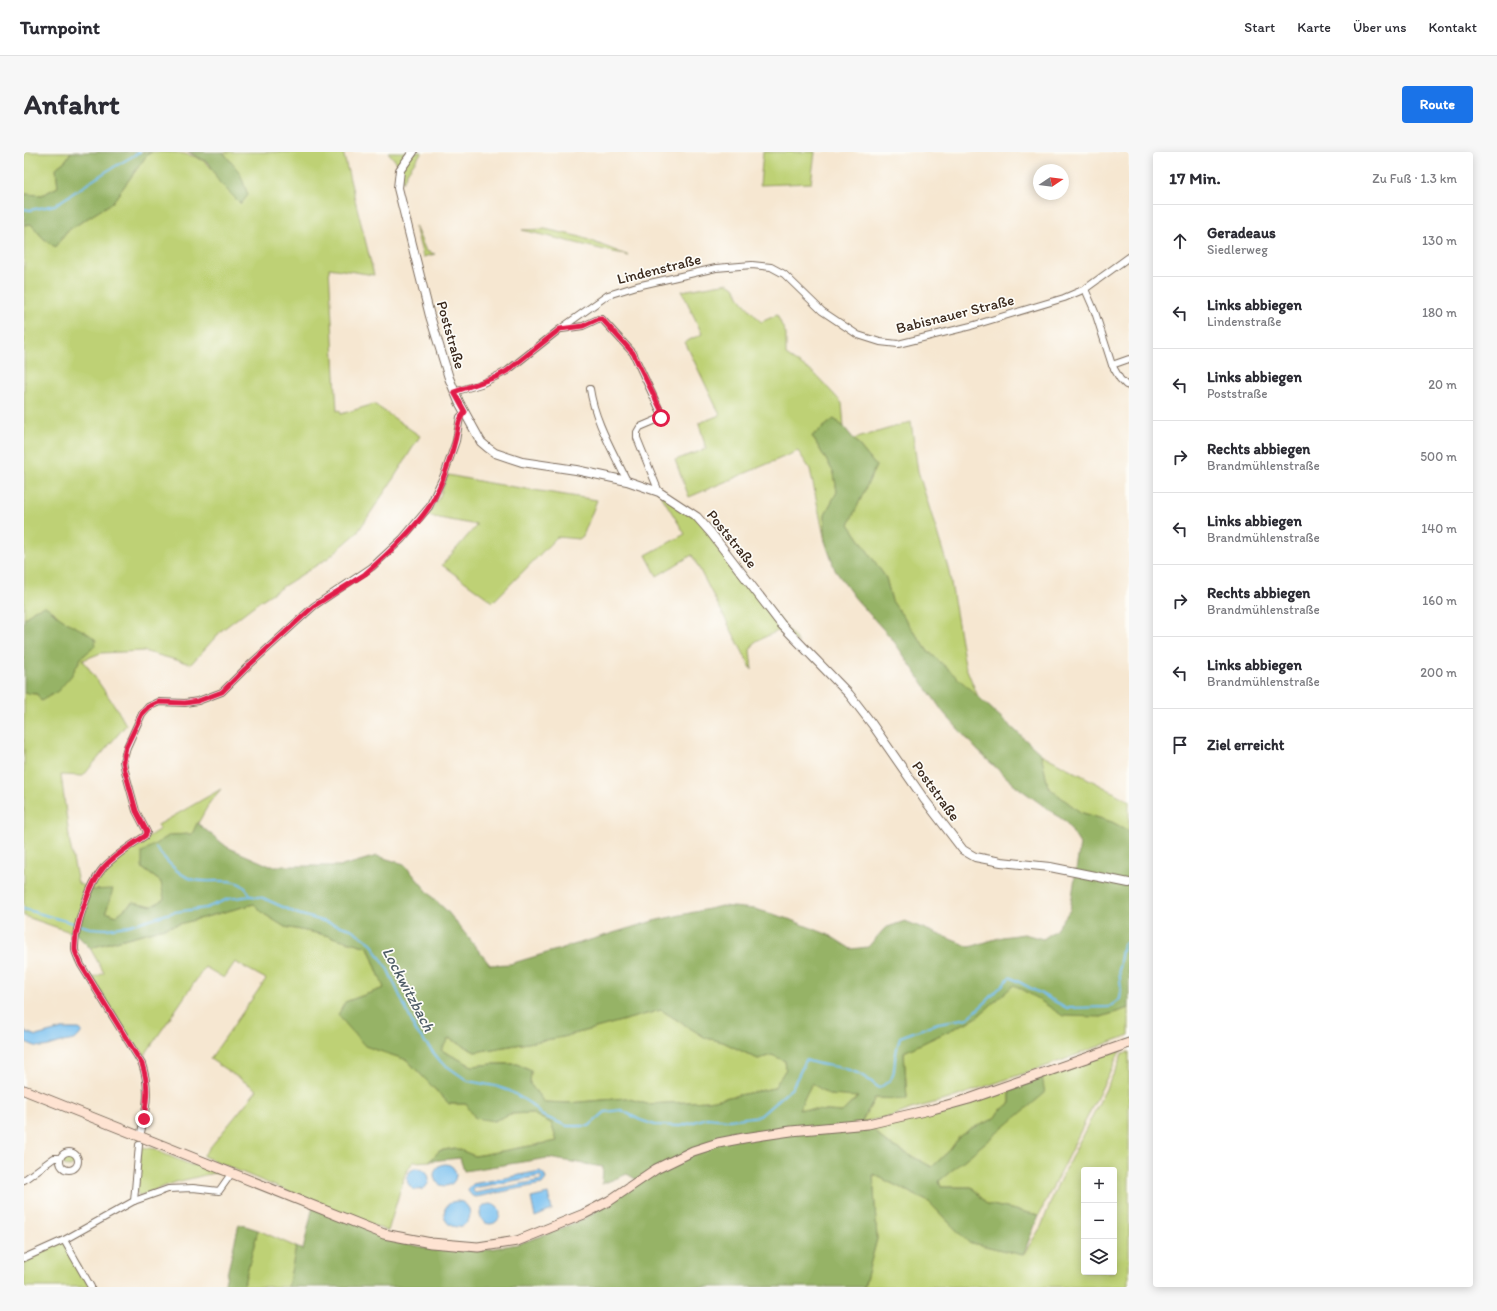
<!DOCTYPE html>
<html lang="de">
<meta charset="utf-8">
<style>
:root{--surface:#fff;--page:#f7f7f7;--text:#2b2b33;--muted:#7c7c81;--line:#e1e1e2;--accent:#1a73e8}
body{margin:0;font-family:Itim,sans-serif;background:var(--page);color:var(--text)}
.controls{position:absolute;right:12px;bottom:12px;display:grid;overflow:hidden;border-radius:4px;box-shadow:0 2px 10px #0003}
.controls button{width:36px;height:36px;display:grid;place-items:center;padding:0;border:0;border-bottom:1px solid var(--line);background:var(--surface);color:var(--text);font:20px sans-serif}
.compass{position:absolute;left:1009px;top:12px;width:36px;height:36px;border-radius:50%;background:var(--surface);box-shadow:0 2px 10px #0003;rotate:77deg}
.stop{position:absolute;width:12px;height:12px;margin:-9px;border:3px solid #e11d48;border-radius:50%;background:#fff}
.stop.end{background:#e11d48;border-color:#fff;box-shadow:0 1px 4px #0008}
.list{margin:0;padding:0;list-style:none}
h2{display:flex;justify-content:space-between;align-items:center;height:52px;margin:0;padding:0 16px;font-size:17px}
h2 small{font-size:13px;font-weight:400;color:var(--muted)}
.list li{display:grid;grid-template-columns:26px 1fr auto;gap:12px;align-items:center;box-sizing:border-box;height:72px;padding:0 16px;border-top:1px solid var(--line)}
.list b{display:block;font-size:15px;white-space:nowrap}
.list p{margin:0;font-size:13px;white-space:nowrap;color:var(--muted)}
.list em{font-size:13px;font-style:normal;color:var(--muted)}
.icon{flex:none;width:22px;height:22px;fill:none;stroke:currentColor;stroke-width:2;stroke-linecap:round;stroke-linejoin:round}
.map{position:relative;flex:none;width:1105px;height:1135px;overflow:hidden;border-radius:4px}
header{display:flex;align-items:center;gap:24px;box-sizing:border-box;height:56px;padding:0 20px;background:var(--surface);border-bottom:1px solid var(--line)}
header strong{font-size:19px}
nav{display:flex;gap:22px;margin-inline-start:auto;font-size:14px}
.intro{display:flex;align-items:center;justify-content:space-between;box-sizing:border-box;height:96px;padding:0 24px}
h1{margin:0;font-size:28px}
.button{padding:10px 18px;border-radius:4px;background:var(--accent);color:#fff;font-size:14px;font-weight:700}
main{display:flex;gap:24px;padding:0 24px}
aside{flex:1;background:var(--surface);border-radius:4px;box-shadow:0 2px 10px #0003}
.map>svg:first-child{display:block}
</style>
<header>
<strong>Turnpoint</strong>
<nav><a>Start</a><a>Karte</a><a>Über uns</a><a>Kontakt</a></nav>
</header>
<div class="intro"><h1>Anfahrt</h1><a class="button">Route</a></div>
<main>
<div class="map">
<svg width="1105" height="1135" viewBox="0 0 1105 1135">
<rect width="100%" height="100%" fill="#fdfcf7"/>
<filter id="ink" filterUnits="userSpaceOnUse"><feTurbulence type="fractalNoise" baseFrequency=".025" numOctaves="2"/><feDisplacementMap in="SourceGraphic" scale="8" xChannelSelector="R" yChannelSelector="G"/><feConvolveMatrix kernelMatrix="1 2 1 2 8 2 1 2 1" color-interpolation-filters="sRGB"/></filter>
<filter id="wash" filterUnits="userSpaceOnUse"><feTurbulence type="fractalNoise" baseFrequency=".012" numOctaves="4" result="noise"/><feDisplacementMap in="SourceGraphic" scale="16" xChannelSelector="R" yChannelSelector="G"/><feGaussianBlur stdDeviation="0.9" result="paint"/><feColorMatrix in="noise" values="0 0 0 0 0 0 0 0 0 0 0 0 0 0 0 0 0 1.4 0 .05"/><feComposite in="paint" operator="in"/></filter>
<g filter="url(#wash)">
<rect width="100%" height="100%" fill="#f6e7d1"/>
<!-- green -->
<g fill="#bed174" stroke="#7c7e49" fill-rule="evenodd">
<polygon points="0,0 47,0 42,8 32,16 34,35 18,43 0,42"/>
<path d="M128,0C150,0 176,0 189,18L206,9L199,0H319L350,123L305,116L313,259L316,258L317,262L350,252L396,284L366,332L333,381L304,406L236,449L198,478L167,512L119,499L77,501L59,508L93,557L102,573L59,624L37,623L46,692L54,731L66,738L77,720L97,703L136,677L134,673L197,637L186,650L168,682L145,683L118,716L137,730L141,747L128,754L109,750L92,764L82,760L52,782L0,764V541L13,542L47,524L57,506L71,494L35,466L29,459L10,458L0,467V73L7,72L19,86L31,94L43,79L88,51L123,3Z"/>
<polygon points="364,0 398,0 384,19 379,30 374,12"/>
<polygon points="739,0 791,0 787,31 736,33"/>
<polygon points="391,74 402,99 411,102 399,105"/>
<polygon points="521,77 557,85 605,104 498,78"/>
<polygon points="704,131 710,135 718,149 737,170 753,163 762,182 762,203 791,222 818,251 820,275 810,267 788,284 810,321 813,340 801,362 801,389 786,317 774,299 665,345 651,308 682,297 675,271 696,263 661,190 678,182 658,139"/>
<polygon points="887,270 894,319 925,419 941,513 955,547 903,498 868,449 862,426 825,372 852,314 830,287"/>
<polygon points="424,323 465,331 573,348 559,384 555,387 533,385 469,450 418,413 453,373 404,364 416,344"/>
<polygon points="635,340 673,365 775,491 754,479 732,489 726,498 728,518 668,403 633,424 622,403 661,382"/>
<path d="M1017,602C1046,618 1076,632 1105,649V679L1088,670L1056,660L1024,635Z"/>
<polygon points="230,752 240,762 261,775 297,782 344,795 360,836 321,850 341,894 383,908 425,952 442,952 470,969 486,962 507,961 527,971 533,989 451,1004 430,996 415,999 406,1009 389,1010 381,1022 364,1079 320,1063 179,1004 233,938 186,907 242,827 211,810 200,826 181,815 118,907 69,826 80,821 66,796"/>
<polygon points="990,832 1003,840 1077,865 1105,856 1105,883 1039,908 925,947 887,957 869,964 838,970 851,946 883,947 880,900 952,866"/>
<polygon points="637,858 682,886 699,890 734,907 748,903 761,909 762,917 750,936 685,949 623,952 602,946 544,951 520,950 506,932 507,919 493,912 468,912 448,914 417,898 424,886 451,900 539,885"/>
<polygon points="1097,897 1015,1063 963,1052 948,1035 917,1035 915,1029 1020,941 1018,925"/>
<path d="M1105,900V1135H840L853,1087L849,1022L905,1050L944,1090L999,1103L1017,1075L1033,1034L1094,913L1098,901ZM1060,1018H1090V1120H1060Z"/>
<polygon points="788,931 805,943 834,944 818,960 774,957"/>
<polygon points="986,937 986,952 975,959 970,967 946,977 936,984 926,998 908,1015 861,990 847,975 915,960 947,951"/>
<polygon points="117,995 132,997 138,1001 167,1013 176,1013 194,1020 152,1030 115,1044 113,1040"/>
<circle cx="45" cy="1009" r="6"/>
<polygon points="234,1078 272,1095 264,1135 219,1135"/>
<polygon points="40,1088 67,1135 0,1135 0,1106"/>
</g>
<!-- forest -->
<g fill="#96b366" stroke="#686e42" fill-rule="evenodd">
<polygon points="47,0 128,0 123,3 88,51 43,79 31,95 19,86 7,72 0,73 0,42 18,43 34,35 32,16 42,8"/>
<polygon points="164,0 199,0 216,21 224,43 217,52 195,30 185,11"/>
<path d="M810,267L820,275L852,314L825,372L862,426L868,449L903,498L1017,602L1024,635L1056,660L1088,670L1105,679V856L1077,865L1039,864L1003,840L990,833L952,866L880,900L883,947L851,946L838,969L847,975L861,990L908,1015L926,998L936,984L946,977L970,967L975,959L986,952V937L1018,925L1021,941L915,1029L917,1035H948L963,1052L1015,1063L999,1103L944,1090L905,1050L849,1022L853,1087L840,1135H264L272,1095L279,1098L289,1054L360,1082L374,1090L403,1096L454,1099L494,1092L532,1079L563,1065L615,1029L603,1022L578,1032L579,1015L524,1006L440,1019L436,1006L406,1009L415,999L431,996L451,1004L533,989L527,971L507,961L486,962L470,969L451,966L442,952H425L383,908L341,894L314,863L321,850L360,836L344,795L297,782L261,775L240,762L230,752L66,796L52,782L66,738L89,737L82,760L92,764L109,750L128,754L140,747L137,730L118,716V700L146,683L168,682L173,671L203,695L246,714H318L353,704L380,712L409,746L424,760L466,813L486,812L629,769L698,754L731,757L762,766L805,783L827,797L844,795L861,776L881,769L946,795L978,785L1000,782L1019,787L1031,779L1046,758L1056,692L1042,670L992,634L954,599L919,560L869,488L831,446L811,418L801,389V362L813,340L810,321L788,284ZM637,858L682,886L699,890L734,907L748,903L761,909L762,917L750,936L685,949L623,952L602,946L544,951L520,950L506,932L507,919L493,912H468L448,914L417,898L425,886L451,900L539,885ZM788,931L805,943L834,945L818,960L775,957Z"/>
<path d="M21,454C27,457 31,463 36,466C49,475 60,477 72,488L71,494L57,506L47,524L34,539L17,549L13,542L0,541V467L10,458Z"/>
<polygon points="215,1072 234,1078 219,1135 200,1135"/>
</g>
<!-- water -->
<g fill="#78c0f0" stroke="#5a7587" fill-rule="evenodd">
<path d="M38,877H55L58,879C52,891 45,888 34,891C29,892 23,895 18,895C12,895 6,892 0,889V879L12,884Z"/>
<circle cx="421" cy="1023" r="11"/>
<circle cx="394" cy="1027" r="11"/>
<path d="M516,1019L521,1023L522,1027L518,1032L452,1045L448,1044L444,1039L445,1036L449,1032ZM516,1024L518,1026L517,1028L451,1041L449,1039L450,1036Z"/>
<polygon points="524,1042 528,1058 511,1065 507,1046"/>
<circle cx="433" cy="1062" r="13"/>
<circle cx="466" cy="1062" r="10"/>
</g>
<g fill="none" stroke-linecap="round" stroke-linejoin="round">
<!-- stream -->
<g stroke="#78c0f0" stroke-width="2">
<polyline points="0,57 6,58 31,53 83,19 116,0"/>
<path d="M132,696C142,708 152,721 167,727C183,733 205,724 219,734C222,736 225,741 227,744"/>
<path d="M0,757L66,776L83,777L103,774L150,760L182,756L204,747L227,744L239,746L274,762L327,777L347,791L364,818L392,879L417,910L444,929L471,934L486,939L507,952L517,963L543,974H565L581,960L597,958L616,968L631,973L657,974L683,966L705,968L736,964L768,936L782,908C796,914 811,913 825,918C836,921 846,928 855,936C870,927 870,924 871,907C872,900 874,892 876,885L914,871L944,866L963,849L986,825L1043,856L1085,855L1096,847L1097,838L1095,816L1099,792L1105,790"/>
</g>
</g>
</g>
<g filter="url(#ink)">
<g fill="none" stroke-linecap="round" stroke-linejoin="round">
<defs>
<g id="minor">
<polyline points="1061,137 1071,160 1088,213 1096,227 1102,233 1105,234"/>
<polyline points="538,177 559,174 574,167 578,167 609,201 638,263 637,266 616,275 613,280 613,286 635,340"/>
<polyline points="1088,213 1105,207"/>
<path d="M566,237C571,270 589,299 603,329"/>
<polyline points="430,240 457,232 483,219 536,177 584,143 613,134 692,116 728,113 747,115 760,122 798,159 834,183 856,190 874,192 947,174 1040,146 1061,137 1105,105"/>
<path d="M116,985C122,959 127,938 118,912L57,813C55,808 52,803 51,798C50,777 65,732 80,715C92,703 107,693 121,684L123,680L112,659L101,619L99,609L103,595L118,562L124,555L135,550L161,551L174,549L198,540L221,517L290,454L348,415L378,387L405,355L420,323L432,289L436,265L441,260"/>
<circle cx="45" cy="1009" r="9"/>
<polyline points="0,1028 30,1006 36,1006"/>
<polyline points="110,1049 115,993"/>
<polyline points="40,1088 67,1135"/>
<polyline points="0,1106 40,1088 110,1049 144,1037 169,1036 195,1039 207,1022"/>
</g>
<polyline id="tertiary" points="389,0 376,18 374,36 406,164 425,226 435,250 457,290 464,296 471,301 498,310 552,318 603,329 635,340 673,365 687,381 757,472 825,542 848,572 900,647 939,698 951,705 977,710 1026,715 1105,731"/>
<polyline id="secondary" points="0,938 360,1082 407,1091 454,1095 493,1089 560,1062 585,1049 632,1017 669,999 694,991 720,986 767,979 844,972 909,957 945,947 1105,891"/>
</defs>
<!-- minor casing -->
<use href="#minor" stroke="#7c6c5d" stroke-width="8"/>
<!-- tertiary casing -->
<use href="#tertiary" stroke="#7c6c5d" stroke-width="10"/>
<!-- secondary casing -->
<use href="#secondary" stroke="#7c6c5d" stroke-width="11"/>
<!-- minor -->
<use href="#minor" stroke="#fff" stroke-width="6"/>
<!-- tertiary -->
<use href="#tertiary" stroke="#fff" stroke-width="8"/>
<!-- secondary -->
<use href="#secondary" stroke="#fee3d2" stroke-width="9"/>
</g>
</g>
<g fill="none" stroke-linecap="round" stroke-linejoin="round" filter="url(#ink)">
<!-- route -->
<path stroke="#e11d48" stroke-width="5" d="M120,967C123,945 125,933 118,912L57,813C55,808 52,803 51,798C50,777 65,732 80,715C92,702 107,693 121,684L123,680L112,659L101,619L99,609L102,595L118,562L124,555L135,550L161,551L174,549L198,540L221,517L290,454L341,422C364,402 388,380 405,355C411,346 416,334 420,324C424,313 428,301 431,289C434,279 433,268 441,260L430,240L472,225L483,219L536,177L559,174L574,167H578L609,201L637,258L638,263L637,266"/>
</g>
<g text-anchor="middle" stroke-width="3.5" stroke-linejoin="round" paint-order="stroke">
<!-- street labels -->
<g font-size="15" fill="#3b2a1e" stroke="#fdfcf7">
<text transform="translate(635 117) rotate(-14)" y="5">Lindenstraße</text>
<text transform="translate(931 162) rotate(-14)" y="5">Babisnauer Straße</text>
<text transform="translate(427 183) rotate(74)" y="5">Poststraße</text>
<text transform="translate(708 387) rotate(51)" y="5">Poststraße</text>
<text transform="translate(912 639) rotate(54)" y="5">Poststraße</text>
</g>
<!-- water labels -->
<g font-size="16" font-style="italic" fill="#505e68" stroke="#fdfcf7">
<text transform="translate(385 837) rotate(62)" y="6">Lockwitzbach</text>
</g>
</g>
</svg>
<div class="controls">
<button>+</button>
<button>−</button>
<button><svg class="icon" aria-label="layers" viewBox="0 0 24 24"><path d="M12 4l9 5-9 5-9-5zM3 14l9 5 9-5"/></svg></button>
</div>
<svg class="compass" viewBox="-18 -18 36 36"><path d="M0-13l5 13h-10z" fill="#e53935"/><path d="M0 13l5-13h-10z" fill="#7c7c81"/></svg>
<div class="stop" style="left:637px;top:266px"></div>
<div class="stop end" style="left:120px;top:967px"></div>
</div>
<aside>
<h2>17 Min.<small>Zu Fuß · 1.3 km</small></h2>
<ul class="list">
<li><svg class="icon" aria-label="ahead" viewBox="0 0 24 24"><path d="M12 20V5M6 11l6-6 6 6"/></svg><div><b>Geradeaus</b><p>Siedlerweg</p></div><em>130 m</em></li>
<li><svg class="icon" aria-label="left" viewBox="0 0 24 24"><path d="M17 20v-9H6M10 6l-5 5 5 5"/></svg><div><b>Links abbiegen</b><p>Lindenstraße</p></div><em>180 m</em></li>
<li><svg class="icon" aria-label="left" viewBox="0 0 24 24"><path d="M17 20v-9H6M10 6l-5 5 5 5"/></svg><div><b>Links abbiegen</b><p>Poststraße</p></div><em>20 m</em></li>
<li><svg class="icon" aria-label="right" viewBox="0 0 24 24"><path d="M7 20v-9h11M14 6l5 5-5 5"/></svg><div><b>Rechts abbiegen</b><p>Brandmühlenstraße</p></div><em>500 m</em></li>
<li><svg class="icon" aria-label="left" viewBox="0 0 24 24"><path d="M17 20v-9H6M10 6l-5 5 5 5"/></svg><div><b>Links abbiegen</b><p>Brandmühlenstraße</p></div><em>140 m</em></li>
<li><svg class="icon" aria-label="right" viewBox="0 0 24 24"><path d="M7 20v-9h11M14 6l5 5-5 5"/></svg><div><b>Rechts abbiegen</b><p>Brandmühlenstraße</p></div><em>160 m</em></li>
<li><svg class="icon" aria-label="left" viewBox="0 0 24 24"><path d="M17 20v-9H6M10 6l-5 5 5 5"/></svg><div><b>Links abbiegen</b><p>Brandmühlenstraße</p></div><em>200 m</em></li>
<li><svg class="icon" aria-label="arrive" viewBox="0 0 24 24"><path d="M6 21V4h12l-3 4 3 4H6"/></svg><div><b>Ziel erreicht</b></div></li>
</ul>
</aside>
</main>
